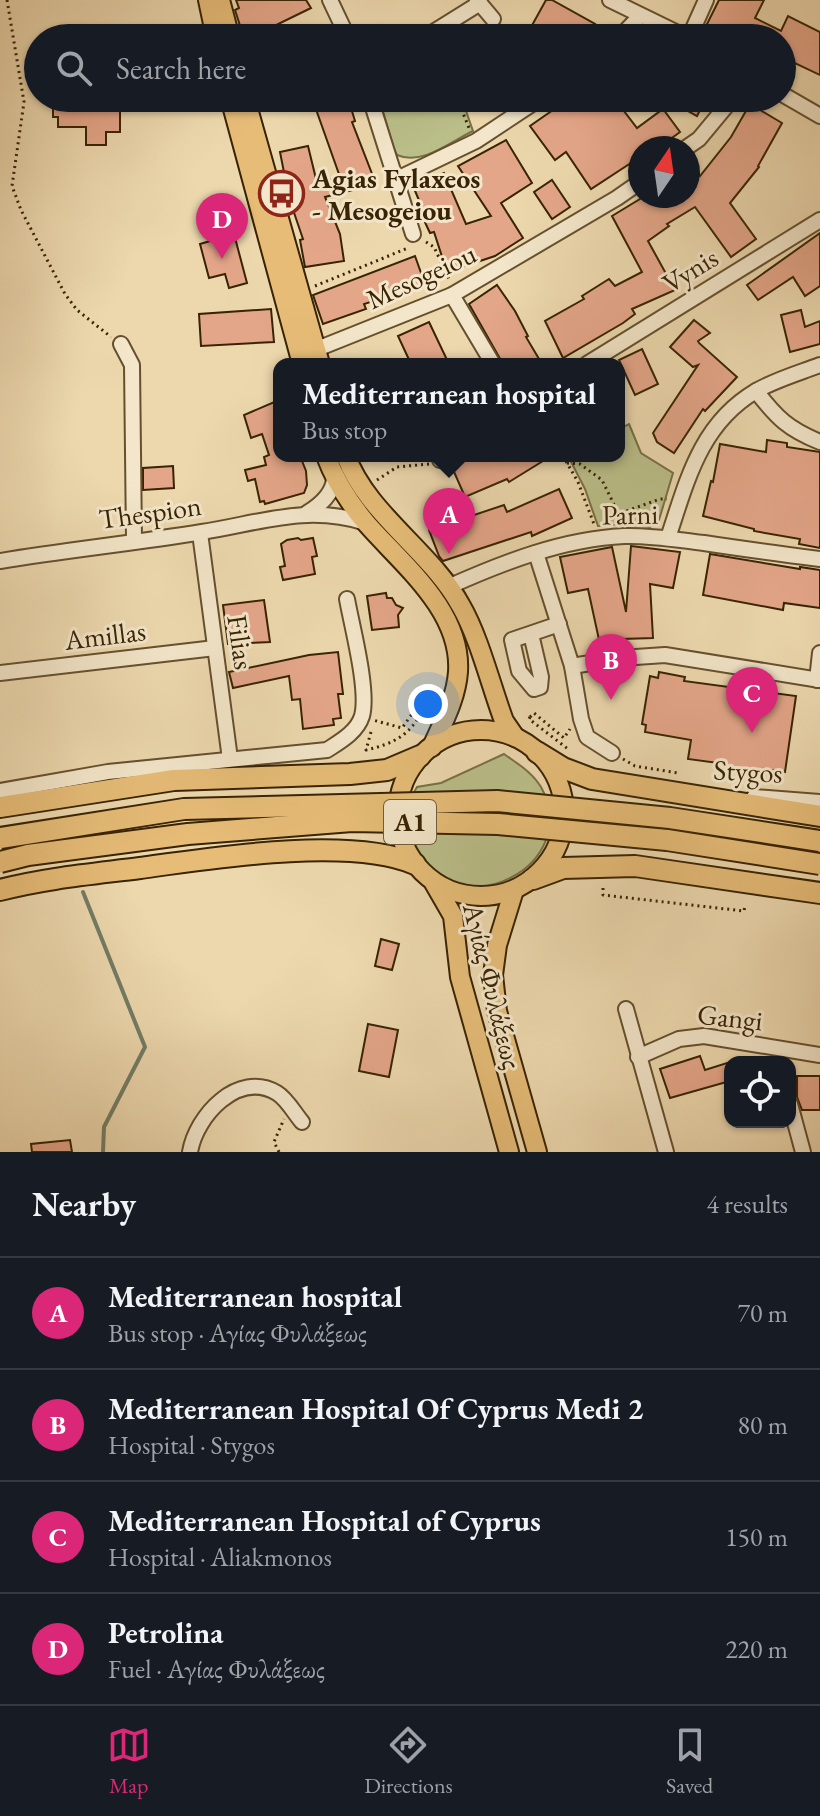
<!DOCTYPE html>
<meta charset="utf-8">
<style>
:root{--surface:#171b24;--page:#20242c;--text:#f1f3f6;--muted:#9ea1a6;--line:#363941;--accent:#db2777}
body{margin:0;font-family:"EB Garamond",serif;background:var(--page);color:var(--text)}
.controls{position:absolute;right:24px;bottom:24px;display:grid;overflow:hidden;border-radius:16px;box-shadow:0 2px 6px #0004}
.controls button{width:72px;height:72px;display:grid;place-items:center;padding:0;border:0;border-bottom:2px solid var(--line);background:var(--surface);color:var(--text);font:40px sans-serif}
.compass{position:absolute;left:628px;top:136px;width:72px;height:72px;border-radius:50%;background:var(--surface);box-shadow:0 2px 6px #0004;rotate:13deg}
.you{position:absolute;left:428px;top:704px;width:28px;height:28px;margin:-20px;border:6px solid #fff;border-radius:50%;background:#1a73e8;box-shadow:0 0 0 12px #1a73e833}
.badge{display:grid;place-items:center;width:52px;height:52px;border-radius:50%;background:var(--accent);color:#fff;font-size:26px;font-weight:700}
.pin{position:absolute;translate:-50% -66px;filter:drop-shadow(0 2px 4px #0008)}
.pin::after{content:'';position:absolute;top:42px;width:28px;height:24px;background:inherit;clip-path:polygon(0 0,100% 0,50% 100%)}
.popup{position:absolute;left:273px;top:358px;width:352px;height:104px;box-sizing:border-box;display:grid;place-content:center;border-radius:16px;background:var(--surface);filter:drop-shadow(0 2px 6px #0005);font-size:26px;white-space:nowrap;color:var(--muted)}
.popup b{font-size:30px;color:var(--text)}
.popup::after{content:'';position:absolute;left:50%;top:100%;margin-left:-16px;border:16px solid transparent;border-top-color:var(--surface)}
.list{margin:0;padding:0;list-style:none}
h2{display:flex;justify-content:space-between;align-items:center;height:104px;margin:0;padding:0 32px;font-size:34px}
h2 small{font-size:26px;font-weight:400;color:var(--muted)}
.list li{display:grid;grid-template-columns:52px 1fr auto;gap:24px;align-items:center;box-sizing:border-box;height:112px;padding:0 32px;border-top:2px solid var(--line)}
.list b{display:block;font-size:30px;white-space:nowrap}
.list p{margin:0;font-size:26px;white-space:nowrap;color:var(--muted)}
.list em{font-size:26px;font-style:normal;color:var(--muted)}
.icon{flex:none;width:44px;height:44px;fill:none;stroke:currentColor;stroke-width:2;stroke-linecap:round;stroke-linejoin:round}
.map{position:relative;flex:none;width:820px;height:1152px;overflow:hidden}
.search{position:absolute;background:var(--surface);box-shadow:0 2px 6px #0004;left:24px;right:24px;top:24px;height:88px;display:flex;align-items:center;gap:20px;box-sizing:border-box;padding:0 28px;border-radius:44px;color:var(--muted);font-size:30px}
.sheet{height:552px;background:var(--surface)}
nav{display:flex;justify-content:space-around;align-items:center;box-sizing:border-box;height:112px;border-top:2px solid var(--line);background:var(--surface);font-size:22px;color:var(--muted)}
nav a{display:grid;justify-items:center;gap:4px}
nav .on{color:var(--accent)}
.map>svg:first-child{display:block}
</style>
<div class="map">
<svg width="820" height="1152" viewBox="0 0 820 1152">
<rect width="100%" height="100%" fill="#edd8ae"/>
<filter id="stains"><feTurbulence type="fractalNoise" baseFrequency=".0025" numOctaves="4"/><feColorMatrix values="0 0 0 0 .2 0 0 0 0 .09 0 0 0 0 .02 0 0 0 .5 -.17"/></filter>
<radialGradient id="worn" r=".72"><stop offset=".6" stop-color="#630" stop-opacity="0"/><stop offset="1" stop-color="#630" stop-opacity=".3"/></radialGradient>
<!-- green -->
<g fill="#babe89" stroke="#797046" stroke-width="2">
<path d="M379,98H473L464,105L473,131C450,142 422,166 397,155L394,149Z"/>
<polygon points="629,424 641,453 673,473 659,520 650,527 621,524 598,526 585,489 568,456 619,456 619,429"/>
<path d="M504,754C518,764 532,772 541,787C584,863 460,933 413,846C404,828 406,804 417,787L441,783Z"/>
</g>
<g fill="none" stroke-linecap="round" stroke-linejoin="round">
<!-- stream -->
<polyline stroke="#737e66" stroke-width="4" points="83,892 145,1047 104,1127 103,1152"/>
</g>
<!-- building -->
<g fill="#e4a689" stroke="#382304" stroke-width="2">
<polygon points="236,0 306,0 311,8 270,28 275,38 244,38 235,10 239,8"/>
<polygon points="546,0 552,0 595,24 587,38 525,38"/>
<polygon points="719,0 764,0 755,18 781,31 788,16 820,32 820,75 782,57 782,38 718,38 704,30"/>
<polygon points="53,98 120,98 120,132 106,132 106,145 86,145 86,127 58,127 58,117 53,117"/>
<polygon points="312,98 348,98 355,121 352,122 376,184 325,197 340,234 344,261 305,267 300,240 303,239 289,198 280,152 308,146 317,183 340,177"/>
<polygon points="580,98 614,98 637,128 663,109 680,132 658,148 640,148 640,157 591,189 566,152 555,160 530,126 563,103 567,108"/>
<polygon points="665,98 706,98 697,116"/>
<polygon points="750,104 782,123 758,166 759,167 730,203 756,239 731,257 695,207 667,224 669,226 648,241 675,290 632,309 635,314 623,323 563,358 545,321 584,299 582,296 609,279 615,286 642,272 612,216 645,196 688,196 688,158 700,176 731,137"/>
<polygon points="506,140 532,183 501,203 523,238 495,256 447,272 434,232 430,233 423,218 426,217 413,186 444,173 466,224 491,216 458,166"/>
<polygon points="552,180 570,207 552,219 534,192"/>
<polygon points="820,233 820,286 805,296 793,277 758,300 747,285"/>
<polygon points="234,234 247,283 229,288 225,274 209,278 200,244"/>
<polygon points="415,256 425,284 364,304 366,309 323,324 313,295"/>
<polygon points="497,285 515,311 528,336 526,337 542,364 503,364 469,304"/>
<polygon points="271,309 274,342 201,346 199,314"/>
<polygon points="801,310 805,327 820,321 820,344 790,352 781,315"/>
<polygon points="694,320 710,333 698,341 699,343 737,377 705,411 703,409 674,453 657,442 653,433 698,365 693,367 670,347"/>
<polygon points="429,322 449,364 411,364 398,336"/>
<polygon points="642,349 658,384 635,395 619,360"/>
<polygon points="279,400 279,456 300,456 306,471 307,485 304,493 265,504 264,501 260,502 255,479 248,481 245,470 266,465 264,457 269,455 262,434 251,438 244,415"/>
<polygon points="767,440 787,443 787,447 820,452 820,548 799,544 800,539 754,531 754,529 703,516 711,481 713,482 720,444 766,452"/>
<polygon points="469,456 551,456 509,482 507,479 465,497 451,465"/>
<polygon points="173,466 174,488 143,490 143,468"/>
<polygon points="559,489 572,518 532,536 531,532 443,561 439,556 429,530 504,505 507,512"/>
<polygon points="298,538 301,540 313,538 317,556 312,557 315,574 283,580 280,567 285,566 281,544 287,540"/>
<polygon points="631,546 680,552 673,588 650,584 653,638 622,639 623,645 601,649 588,589 568,593 560,557 612,547 626,612"/>
<polygon points="710,554 800,569 800,567 820,570 820,608 784,603 783,610 703,595"/>
<polygon points="386,593 387,598 392,598 396,605 403,608 398,615 399,627 372,630 367,596"/>
<polygon points="264,600 270,642 228,644 223,605"/>
<polygon points="338,652 343,694 338,694 341,718 333,719 334,725 303,729 300,699 292,700 289,676 233,688 229,672 309,655"/>
<polygon points="659,672 685,677 684,681 796,696 785,772 764,769 763,776 725,770 726,764 688,759 691,740 645,732 646,725 642,724 650,676 658,678"/>
<polygon points="381,939 399,944 392,970 375,966"/>
<polygon points="368,1024 398,1030 389,1077 359,1071"/>
<polygon points="700,1056 705,1070 730,1062 730,1081 670,1098 660,1069"/>
<polygon points="797,1076 820,1076 820,1110 802,1110 797,1097"/>
<polygon points="70,1140 72,1152 32,1152 31,1144"/>
</g>
<g fill="none" stroke-linecap="round" stroke-linejoin="round">
<defs>
<g id="minor">
<polyline points="330,0 348,38"/>
<polyline points="477,0 493,19"/>
<polyline points="610,0 688,38"/>
<polyline points="424,38 480,3"/>
<polyline points="619,38 640,16"/>
<polyline points="689,38 706,0"/>
<polyline points="782,94 820,116"/>
<polyline points="370,98 413,234"/>
<polyline points="686,148 699,139 733,98"/>
<polyline points="397,179 476,141 541,98"/>
<polyline points="452,295 493,364"/>
<polyline points="121,344 132,365 134,540"/>
<polyline points="307,353 452,295 617,198 640,182"/>
<polyline points="587,364 820,220"/>
<path d="M756,391C777,418 788,429 820,442"/>
<polyline points="440,460 446,456"/>
<path d="M307,513C320,505 334,494 334,477"/>
<polyline points="200,533 230,759"/>
<path d="M668,538C687,481 700,424 756,391C775,380 799,373 820,365"/>
<polyline points="536,553 572,666 581,719 587,737 612,753"/>
<path d="M0,561C67,550 135,543 202,532C260,523 307,504 366,523"/>
<path d="M448,587C504,562 563,539 624,536C651,535 678,540 704,543C743,549 781,554 820,559"/>
<polyline points="531,634 541,677 540,687 534,689 519,671 512,640 559,624"/>
<polyline points="572,666 621,658 665,655 820,680"/>
<polyline points="0,673 215,648"/>
<polyline points="817,680 820,653"/>
<path d="M0,791L108,772L327,750C341,741 357,732 362,716C369,690 352,627 347,599"/>
<polyline points="754,797 820,802"/>
<polyline points="626,1009 666,1152"/>
<polyline points="638,1057 679,1039 704,1036 820,1055"/>
<polyline points="790,1104 803,1152"/>
<path d="M190,1152C196,1116 238,1070 277,1093C287,1099 295,1114 302,1122"/>
</g>
<g id="major">
<polyline points="208,0 216,38"/>
<polyline points="220,0 230,38"/>
<polyline points="230,98 302,364"/>
<polyline points="245,98 320,364"/>
<path d="M326,456C335,480 350,504 367,524C403,565 462,611 458,672C456,699 443,722 432,747"/>
<path d="M346,456C367,514 432,552 461,606C479,637 491,686 504,721L515,737"/>
<circle cx="481" cy="813" r="83"/>
<polyline points="434,883 453,916 460,977 509,1152"/>
<polyline points="514,890 497,945 493,975 497,1011 537,1152"/>
</g>
<g id="highway">
<polyline points="537,752 563,768 592,779 820,816"/>
<polyline points="0,807 174,780 350,774 387,770 420,756"/>
<polyline points="533,879 563,868 635,866 820,893"/>
<path d="M0,890C46,878 93,874 140,868C212,858 350,836 415,864"/>
</g>
</defs>
<!-- minor casing -->
<use href="#minor" stroke="#65502e" stroke-width="18"/>
<!-- major casing -->
<use href="#major" stroke="#382304" stroke-width="22"/>
<!-- highway casing -->
<use href="#highway" stroke="#382304" stroke-width="24"/>
<!-- path -->
<g stroke="#382304" stroke-width="3" stroke-dasharray="2 4" stroke-linecap="butt">
<polyline points="7,0 24,102 12,186 21,210 65,294 77,310 111,337"/>
<polyline points="457,98 469,128"/>
<polyline points="426,242 434,247 449,279"/>
<polyline points="315,286 408,248"/>
<polyline points="563,456 578,482 594,524"/>
<polyline points="567,463 580,464 602,480 623,523"/>
<polyline points="377,480 397,467 429,464"/>
<polyline points="621,513 660,499 667,499"/>
<polyline points="530,717 529,719 568,749"/>
<polyline points="530,717 534,713 564,738 570,729"/>
<path d="M371,732L366,750C393,744 411,735 423,709L417,707L402,728L373,720"/>
<polyline points="623,759 635,766 678,773 678,775"/>
<polyline points="603,888 603,895 744,911 745,905"/>
<polyline points="279,1152 274,1142 284,1119"/>
</g>
<!-- minor -->
<use href="#minor" stroke="#f3e6ca" stroke-width="14"/>
<!-- major -->
<use href="#major" stroke="#e6bc77" stroke-width="18"/>
<!-- highway -->
<use href="#highway" stroke="#e6bc77" stroke-width="20"/>
<defs>
<g id="highway-bridge">
<polyline points="0,838 184,809 497,801 670,818 820,841"/>
<polyline points="0,862 28,855 188,834 352,821 498,824 667,840 820,864"/>
</g>
</defs>
<!-- highway-bridge casing -->
<use href="#highway-bridge" stroke="#382304" stroke-width="24" stroke-linecap="butt"/>
<!-- highway-bridge -->
<use href="#highway-bridge" stroke="#e6bc77" stroke-width="20"/>
</g>
<!-- icons -->
<defs>
<symbol id="bus-ring" viewBox="-11 -11 22 22"><circle r="9.5" fill="#f3e6ca" stroke="#8f2418" stroke-width="1.5"/><path d="M-5-6H5V4H4V6H2V4H-2V6H-4V4H-5ZM-3.5-4V0h7V-4ZM-3.5 1.2v1.5H-2V1.2ZM2 1.2v1.5H3.5V1.2Z" fill="#8f2418"/></symbol>
</defs>
<g fill-rule="evenodd">
<use href="#bus-ring" x="256" y="168" width="51" height="51"/>
</g>
<g text-anchor="middle" stroke-width="6" stroke-linejoin="round" paint-order="stroke">
<!-- shield labels -->
<rect fill="#f3e6ca" stroke="#705e3f" stroke-width="2" x="384" y="800" width="52" height="44" rx="6"/>
<g font-size="26" font-weight="bold" fill="#382304">
<text x="410" y="831">A1</text>
</g>
<!-- poi labels -->
<g font-size="28" font-weight="bold" fill="#382304" stroke="#f3e6ca" text-anchor="start">
<text x="312" y="188">Agias Fylaxeos<tspan x="312" dy="32">- Mesogeiou</tspan></text>
</g>
<!-- street labels -->
<g font-size="28" fill="#382304" stroke="#f3e6ca">
<text transform="translate(690 270) rotate(-32)" y="10">Vynis</text>
<text transform="translate(421 276) rotate(-25)" y="10">Mesogeiou</text>
<text transform="translate(150 512) rotate(-8)" y="10">Thespion</text>
<text transform="translate(630 514) rotate(-1)" y="10">Parni</text>
<text transform="translate(105 635) rotate(-7)" y="10">Amillas</text>
<text transform="translate(241 642) rotate(82)" y="10">Filias</text>
<text transform="translate(748 771) rotate(3)" y="10">Stygos</text>
<text transform="translate(493 986) rotate(76)" y="10">Αγίας Φυλάξεως</text>
<text transform="translate(730 1017) rotate(6)" y="10">Gangi</text>
</g>
</g>
<rect width="100%" height="100%" filter="url(#stains)"/>
<rect width="100%" height="100%" fill="url(#worn)"/>
</svg>
<div class="controls">
<button><svg class="icon" aria-label="locate" viewBox="0 0 24 24"><circle cx="12" cy="12" r="6"/><path d="M12 2v4M12 18v4M2 12h4M18 12h4"/></svg></button>
</div>
<svg class="compass" viewBox="-18 -18 36 36"><path d="M0-13l5 13h-10z" fill="#e53935"/><path d="M0 13l5-13h-10z" fill="#9ea1a6"/></svg>
<div class="you"></div>
<div class="pin badge" style="left:449px;top:554px">A</div>
<div class="popup"><b>Mediterranean hospital</b>Bus stop</div>
<div class="pin badge" style="left:611px;top:700px">B</div>
<div class="pin badge" style="left:752px;top:733px">C</div>
<div class="pin badge" style="left:222px;top:259px">D</div>
<div class="search"><svg class="icon" aria-label="search" viewBox="0 0 24 24"><circle cx="10" cy="10" r="6"/><path d="M15 15l6 6"/></svg>Search here</div>
</div>
<section class="sheet">
<h2>Nearby<small>4 results</small></h2>
<ul class="list">
<li><span class="badge">A</span><div><b>Mediterranean hospital</b><p>Bus stop · Αγίας Φυλάξεως</p></div><em>70 m</em></li>
<li><span class="badge">B</span><div><b>Mediterranean Hospital Of Cyprus Medi 2</b><p>Hospital · Stygos</p></div><em>80 m</em></li>
<li><span class="badge">C</span><div><b>Mediterranean Hospital of Cyprus</b><p>Hospital · Aliakmonos</p></div><em>150 m</em></li>
<li><span class="badge">D</span><div><b>Petrolina</b><p>Fuel · Αγίας Φυλάξεως</p></div><em>220 m</em></li>
</ul>
</section>
<nav>
<a class="on"><svg class="icon" aria-label="map" viewBox="0 0 24 24"><path d="M3 6l6-2 6 2 6-2v14l-6 2-6-2-6 2zM9 4v14M15 6v14"/></svg>Map</a>
<a><svg class="icon" aria-label="directions" viewBox="0 0 24 24"><path d="M12 3l9 9-9 9-9-9zM9 14v-3h6M13 9l2 2-2 2"/></svg>Directions</a>
<a><svg class="icon" aria-label="saved" viewBox="0 0 24 24"><path d="M7 4h10v16l-5-4-5 4z"/></svg>Saved</a>
</nav>
